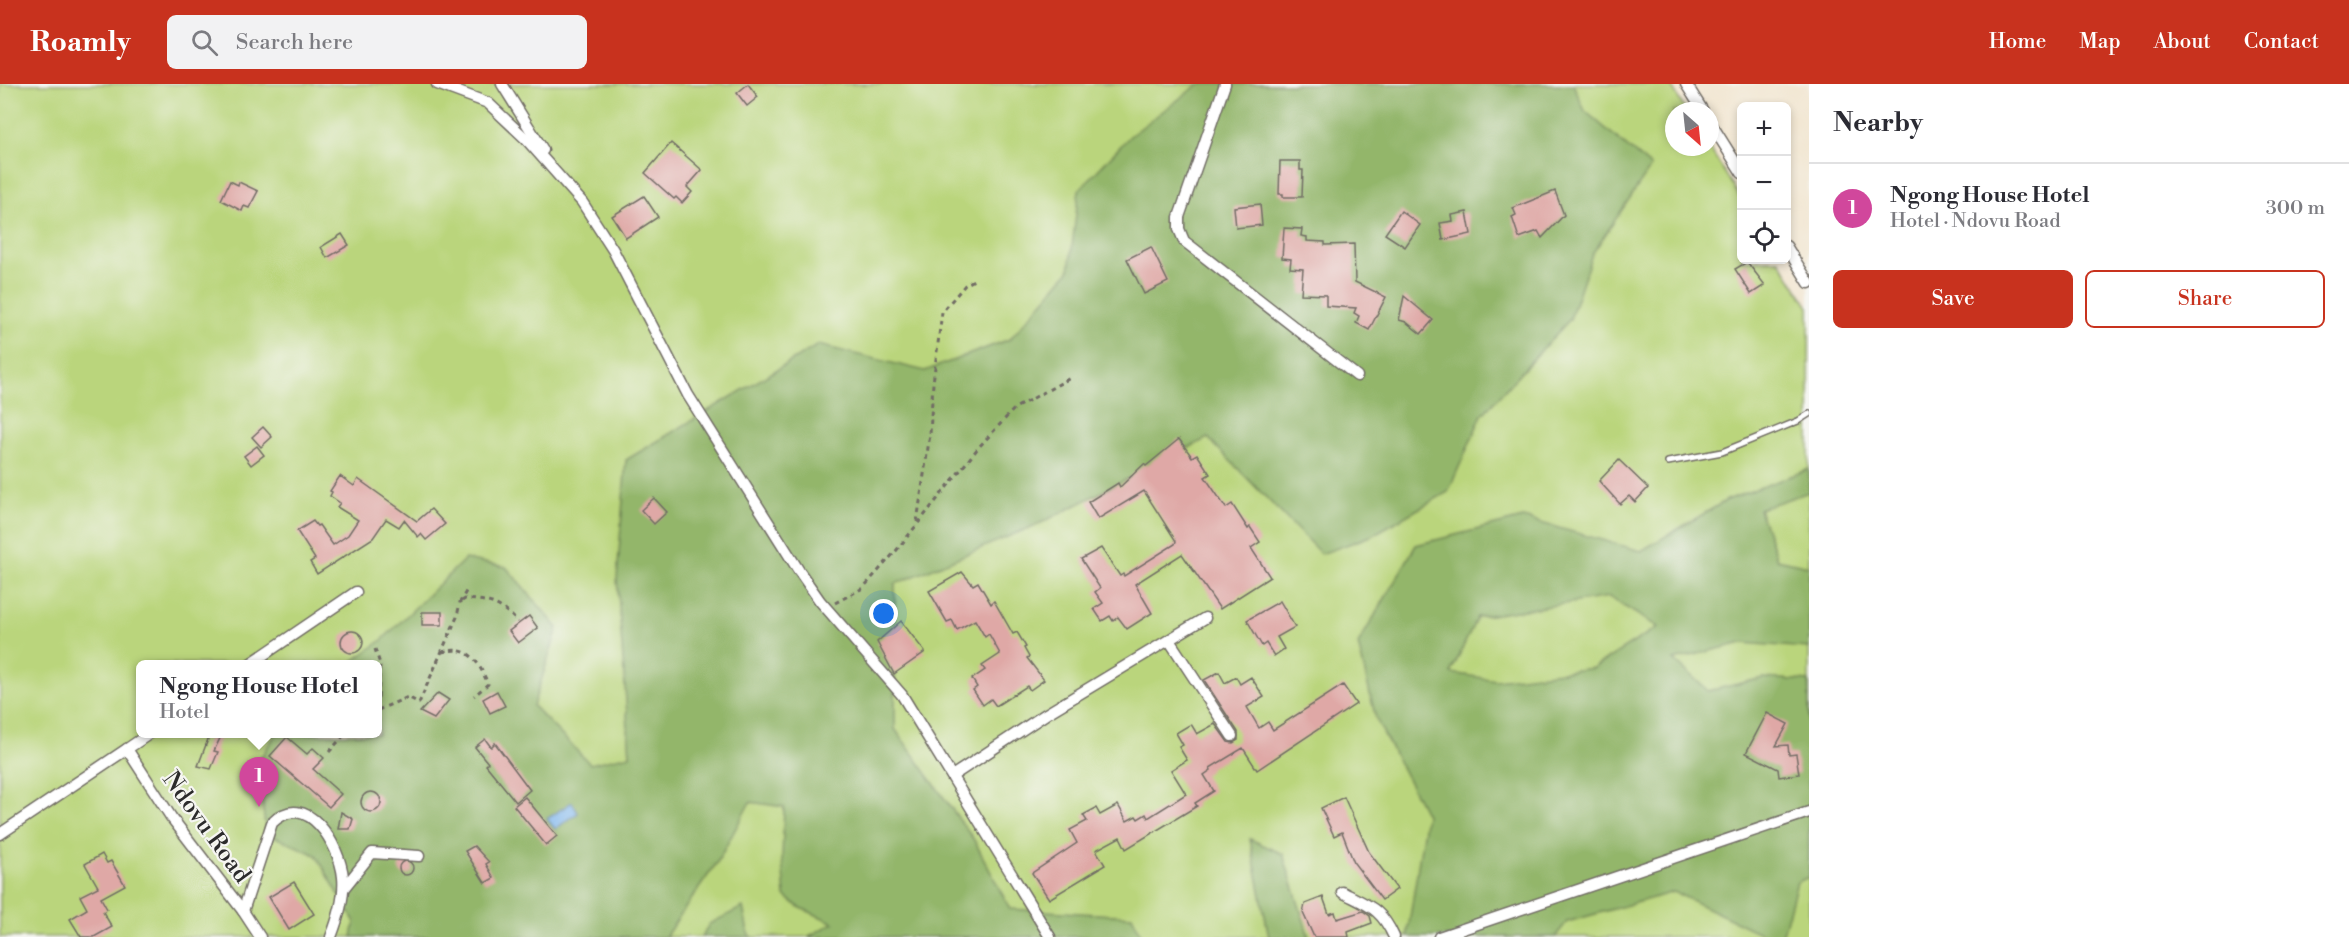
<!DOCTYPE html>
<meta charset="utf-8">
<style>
:root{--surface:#fff;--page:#f2f2f3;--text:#2b2b33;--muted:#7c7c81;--line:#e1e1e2;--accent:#c8321e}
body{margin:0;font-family:"Libre Bodoni",serif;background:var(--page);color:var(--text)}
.controls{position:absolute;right:18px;top:18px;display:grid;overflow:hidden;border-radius:9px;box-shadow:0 3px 9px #0003}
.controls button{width:54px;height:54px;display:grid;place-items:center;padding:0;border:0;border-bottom:2px solid var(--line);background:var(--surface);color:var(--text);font:30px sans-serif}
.compass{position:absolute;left:1665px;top:18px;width:54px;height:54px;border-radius:50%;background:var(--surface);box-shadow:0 3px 9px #0003;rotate:153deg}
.you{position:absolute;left:884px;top:530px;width:21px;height:21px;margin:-15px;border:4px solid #fff;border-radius:50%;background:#1a73e8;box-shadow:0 0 0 9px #1a73e833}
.badge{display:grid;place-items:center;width:39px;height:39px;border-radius:50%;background:var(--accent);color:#fff;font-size:20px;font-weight:700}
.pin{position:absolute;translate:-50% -50px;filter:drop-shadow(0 2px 3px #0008)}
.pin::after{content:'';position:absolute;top:32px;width:21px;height:18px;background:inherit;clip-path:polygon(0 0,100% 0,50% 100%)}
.popup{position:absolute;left:136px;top:576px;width:246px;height:78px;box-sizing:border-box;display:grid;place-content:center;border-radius:9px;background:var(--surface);filter:drop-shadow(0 2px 4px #0005);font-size:20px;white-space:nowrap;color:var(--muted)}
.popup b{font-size:22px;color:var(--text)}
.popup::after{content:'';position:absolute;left:50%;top:100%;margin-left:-12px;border:12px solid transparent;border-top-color:var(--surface)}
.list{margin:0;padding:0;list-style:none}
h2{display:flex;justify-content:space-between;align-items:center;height:78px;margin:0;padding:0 24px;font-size:26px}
h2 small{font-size:20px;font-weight:400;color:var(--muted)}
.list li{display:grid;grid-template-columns:39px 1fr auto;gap:18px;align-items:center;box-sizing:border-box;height:90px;padding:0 24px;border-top:2px solid var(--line)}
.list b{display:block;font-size:22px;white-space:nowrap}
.list p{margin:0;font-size:20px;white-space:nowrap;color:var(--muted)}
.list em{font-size:20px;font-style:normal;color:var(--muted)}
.actions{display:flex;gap:12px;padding:18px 24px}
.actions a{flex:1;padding:14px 0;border:2px solid var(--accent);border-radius:9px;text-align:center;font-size:21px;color:var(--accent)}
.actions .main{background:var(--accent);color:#fff}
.icon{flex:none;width:33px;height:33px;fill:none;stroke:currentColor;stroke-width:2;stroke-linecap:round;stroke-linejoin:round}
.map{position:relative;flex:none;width:1809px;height:853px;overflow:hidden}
header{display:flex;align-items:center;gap:36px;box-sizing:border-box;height:84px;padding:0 30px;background:var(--accent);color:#fff}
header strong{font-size:28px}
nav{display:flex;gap:33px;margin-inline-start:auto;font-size:21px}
.search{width:420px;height:54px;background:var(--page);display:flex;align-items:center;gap:15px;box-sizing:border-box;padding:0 21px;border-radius:9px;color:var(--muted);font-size:22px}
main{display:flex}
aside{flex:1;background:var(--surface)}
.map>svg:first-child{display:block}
</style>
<header>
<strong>Roamly</strong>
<div class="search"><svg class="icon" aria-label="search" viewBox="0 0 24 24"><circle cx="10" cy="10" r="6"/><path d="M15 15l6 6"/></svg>Search here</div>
<nav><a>Home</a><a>Map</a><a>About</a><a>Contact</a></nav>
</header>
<main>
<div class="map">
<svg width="1809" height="853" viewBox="0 0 1809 853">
<rect width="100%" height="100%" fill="#f6f6f2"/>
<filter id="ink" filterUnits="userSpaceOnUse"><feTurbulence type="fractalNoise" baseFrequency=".0167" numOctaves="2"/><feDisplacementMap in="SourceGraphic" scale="12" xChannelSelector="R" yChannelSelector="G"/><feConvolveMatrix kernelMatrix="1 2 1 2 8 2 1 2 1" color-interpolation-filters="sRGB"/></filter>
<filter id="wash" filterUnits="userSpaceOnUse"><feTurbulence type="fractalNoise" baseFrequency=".008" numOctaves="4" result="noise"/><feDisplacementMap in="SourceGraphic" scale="24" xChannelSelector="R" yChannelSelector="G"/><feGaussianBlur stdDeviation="1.35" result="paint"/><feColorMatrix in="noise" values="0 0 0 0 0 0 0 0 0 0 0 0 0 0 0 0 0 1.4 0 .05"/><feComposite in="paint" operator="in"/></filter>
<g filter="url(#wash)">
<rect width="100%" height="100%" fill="#f2e6d1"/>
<!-- green -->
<path fill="#bad57b" stroke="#728053" stroke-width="1.5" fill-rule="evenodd" d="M0,0H1670L1686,27H1674V63H1709L1741,115L1742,176H1779L1809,223V853H0ZM140,580H378V650H140Z"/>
<!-- forest -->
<g fill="#93b66b" stroke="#5f704b" stroke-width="1.5" fill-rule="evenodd">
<polygon points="1199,0 1573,0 1585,27 1651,83 1592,170 1570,235 1482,331 1448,408 1371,452 1321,470 1208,354 1041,439 895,500 895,645 974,756 1010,825 1132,832 1142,853 807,853 834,839 799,823 785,812 782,775 784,723 750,718 718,777 665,853 352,853 355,838 316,771 266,749 257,679 276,650 378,650 378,580 349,580 381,557 465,475 506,483 558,544 533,622 590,680 630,671 617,495 626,376 818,261 925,287 1010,255 1069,187 1079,106 1130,52"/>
<path d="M1809,385V408L1759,425L1777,475L1809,482V564L1742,559L1674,576L1708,607L1763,594L1809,597V793L1797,798L1782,853H1768L1674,808L1567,838L1555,853H1407L1426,731L1376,635L1358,560L1416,461L1523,434L1641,467L1727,416ZM1609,513L1658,543L1593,584L1496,596L1451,589L1477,533Z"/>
<polygon points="1250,755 1283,770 1309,853 1269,853"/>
<polygon points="743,823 748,849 752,853 702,853 709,840"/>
</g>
<!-- water -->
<polygon fill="#80b7ef" stroke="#56718d" stroke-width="1.5" points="572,718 578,729 555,745 547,735"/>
<g id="blocks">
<!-- building -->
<g fill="#dfa8a6">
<polygon points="748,0 758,13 747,22 737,9"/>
<polygon points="671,59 702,86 687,103 692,108 682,119 676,113 674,115 645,89"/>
<polygon points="1280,77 1300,77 1300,86 1303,86 1302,113 1283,113 1283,110 1279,110"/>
<polygon points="230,97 238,101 239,98 258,107 249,124 244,122 242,127 221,116"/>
<polygon points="1555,107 1564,131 1542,154 1538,147 1519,154 1512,133 1516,131 1513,124"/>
<polygon points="644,112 658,133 626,154 612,132"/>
<polygon points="1260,120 1262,141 1236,144 1234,123"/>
<polygon points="1401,127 1420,141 1405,163 1385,150"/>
<polygon points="1467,128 1471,150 1443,156 1440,139 1453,137 1452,131"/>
<polygon points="1284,144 1302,145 1301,152 1307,153 1307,157 1325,158 1325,161 1354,160 1355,198 1386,213 1369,246 1356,239 1359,232 1354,229 1356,224 1326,222 1326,211 1301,210 1303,185 1290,184 1291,175 1282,174"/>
<polygon points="342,150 349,161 327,174 321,163"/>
<polygon points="1151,163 1168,198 1144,210 1127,175"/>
<polygon points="1747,178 1765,201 1751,210 1735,185"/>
<polygon points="1404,212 1433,236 1421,250 1406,238 1399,236"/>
<polygon points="263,343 272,353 261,363 252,353"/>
<polygon points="1179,355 1192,373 1197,370 1210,390 1205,393 1226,424 1232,420 1248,445 1250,443 1260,458 1251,464 1270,493 1220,525 1182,470 1135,500 1152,529 1127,545 1118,533 1113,537 1110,532 1102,537 1094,525 1103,519 1095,508 1100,504 1081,475 1101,464 1120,492 1123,490 1124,492 1175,460 1176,457 1144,407 1098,435 1088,418 1118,399 1120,403 1144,380 1146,382"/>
<polygon points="257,362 264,371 251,381 244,372"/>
<polygon points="1619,376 1648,404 1635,418 1629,412 1620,420 1599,397"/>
<polygon points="340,392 354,402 358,395 417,437 431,425 445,440 426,456 421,450 418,453 404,436 399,443 386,435 373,454 317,490 310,478 315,475 297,447 313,437 317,442 319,441 333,461 348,451 358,436 337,423 340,419 330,412 332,408 330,407"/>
<polygon points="654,414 667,428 654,440 641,426"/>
<polygon points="962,488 973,501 978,498 991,520 994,517 1013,550 1017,548 1026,563 1024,564 1029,573 1027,574 1044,596 1030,606 1027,602 996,622 991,615 983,621 973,606 977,603 972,595 985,586 982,582 1000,570 989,550 985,553 975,536 957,546 952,536 947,538 929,507"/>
<polygon points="1280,517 1295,543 1277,553 1284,565 1274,572 1266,559 1262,562 1247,536"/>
<rect x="422" y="528" width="20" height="13"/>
<polygon points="529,532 538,544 518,559 509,547"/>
<polygon points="901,537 925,568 894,590 877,558"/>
<circle cx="352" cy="558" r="11"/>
<polygon points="1219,588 1225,599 1236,593 1240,600 1251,593 1264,613 1247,623 1259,644 1268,638 1273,646 1343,601 1356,620 1257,686 1243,664 1210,684 1211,686 1204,691 1214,707 1195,719 1197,722 1126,765 1120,753 1096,766 1105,781 1049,815 1032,789 1077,759 1070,746 1087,737 1083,731 1096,724 1100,731 1118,721 1127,737 1136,732 1138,735 1146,730 1148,734 1186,710 1171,686 1187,676 1179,663 1183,661 1176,649 1191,640 1197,650 1215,640 1228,658 1233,659 1238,656 1238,648 1204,596"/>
<polygon points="497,607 505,622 490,629 483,615"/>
<polygon points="438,609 449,616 434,635 420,628"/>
<polygon points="1767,629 1788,640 1776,662 1788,661 1789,671 1796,670 1799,690 1779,693 1778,685 1746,669"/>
<polygon points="210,650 222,650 214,667 218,668 211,685 198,682"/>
<polygon points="287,653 307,670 313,664 324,674 313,685 341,710 329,723 270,672"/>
<polygon points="485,655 491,663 495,659 530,706 516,718 486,681 488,679 475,663"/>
<circle cx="371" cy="718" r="10"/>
<polygon points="525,713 557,752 546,761 514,722"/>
<polygon points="1344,713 1369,768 1397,805 1382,816 1354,779 1342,748 1334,752 1321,724"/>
<polygon points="341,728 353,735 350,745 338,745"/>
<polygon points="474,762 489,778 486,780 494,794 485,799 465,767"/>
<polygon points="102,770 107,779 111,777 125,801 101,814 107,825 103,828 112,843 94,853 81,853 70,835 87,825 80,812 98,803 85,780"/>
<circle cx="406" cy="784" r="7"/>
<polygon points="294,798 314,830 289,846 269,813"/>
<polygon points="1323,813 1329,830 1335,828 1337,835 1363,827 1370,832 1372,839 1348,848 1349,853 1314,853 1303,829 1305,820"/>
</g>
</g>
</g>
<g filter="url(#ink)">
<use href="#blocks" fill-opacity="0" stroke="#716c65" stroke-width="1.5"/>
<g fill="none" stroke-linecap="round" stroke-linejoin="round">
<defs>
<polyline id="lane" points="1668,378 1722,368 1798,337 1809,330"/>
<g id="street">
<polyline points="437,0 488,19 525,54 582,118 613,166 688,311 799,487 820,517 902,611 1050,853"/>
<polyline points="502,0 543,66"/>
<polyline points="1225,0 1179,133 1179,145 1184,157 1357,292"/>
<polyline points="1686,0 1703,27"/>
<polyline points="1710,38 1742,89"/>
<polyline points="1786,162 1809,199"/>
<polyline points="1169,556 1232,652"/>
<polyline points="250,580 356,508"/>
<polyline points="127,665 149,650"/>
<polyline points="952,692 1046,630 1205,534"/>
<polyline points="0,750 127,665 171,733 243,827 260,853"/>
<polyline points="344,804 372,769 419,772"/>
<path d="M1342,808C1369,822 1381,824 1394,853"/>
<path d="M243,827L272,739C307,704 340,762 343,793C345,812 338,835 331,853"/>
<polyline points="1439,853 1809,728"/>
</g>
</defs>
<!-- lane casing -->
<use href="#lane" stroke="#716c65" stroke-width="8"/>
<!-- street casing -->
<use href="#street" stroke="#716c65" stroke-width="13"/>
<!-- path -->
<g stroke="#716c65" stroke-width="3" stroke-dasharray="4.5 4.5" stroke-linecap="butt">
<polyline points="917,438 930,350 933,299 942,228 965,201 974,196"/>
<path d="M462,517L465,515C491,517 498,518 518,538"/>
<polyline points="835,519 863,504 896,467 978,364 1015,324 1072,293"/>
<polyline points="375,565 380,580 378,614"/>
<path d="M442,568C470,561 478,577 488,600L474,612"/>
<polyline points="378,626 408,613 419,619 457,533 460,518 468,504"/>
<polyline points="329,668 345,650"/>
</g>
<!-- lane -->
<use href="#lane" stroke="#fff" stroke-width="5"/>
<!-- street -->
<use href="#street" stroke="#fff" stroke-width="10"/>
</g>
</g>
<g text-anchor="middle" stroke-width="4.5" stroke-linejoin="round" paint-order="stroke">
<!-- street labels -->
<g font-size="24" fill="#2b2b2b" stroke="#f6f6f2">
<text transform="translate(207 743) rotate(54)" y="8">Ndovu Road</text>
</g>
</g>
</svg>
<div class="controls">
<button>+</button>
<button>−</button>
<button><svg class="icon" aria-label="locate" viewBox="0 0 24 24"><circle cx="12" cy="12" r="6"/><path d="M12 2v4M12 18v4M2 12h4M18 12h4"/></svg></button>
</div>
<svg class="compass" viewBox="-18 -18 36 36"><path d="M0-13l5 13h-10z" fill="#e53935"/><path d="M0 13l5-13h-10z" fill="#7c7c81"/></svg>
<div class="you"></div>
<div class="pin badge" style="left:259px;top:723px;background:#d1479c">1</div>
<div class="popup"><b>Ngong House Hotel</b>Hotel</div>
</div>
<aside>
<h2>Nearby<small></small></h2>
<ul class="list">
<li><span class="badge" style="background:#d1479c">1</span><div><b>Ngong House Hotel</b><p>Hotel · Ndovu Road</p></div><em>300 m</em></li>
</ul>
<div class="actions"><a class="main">Save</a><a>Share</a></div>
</aside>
</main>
